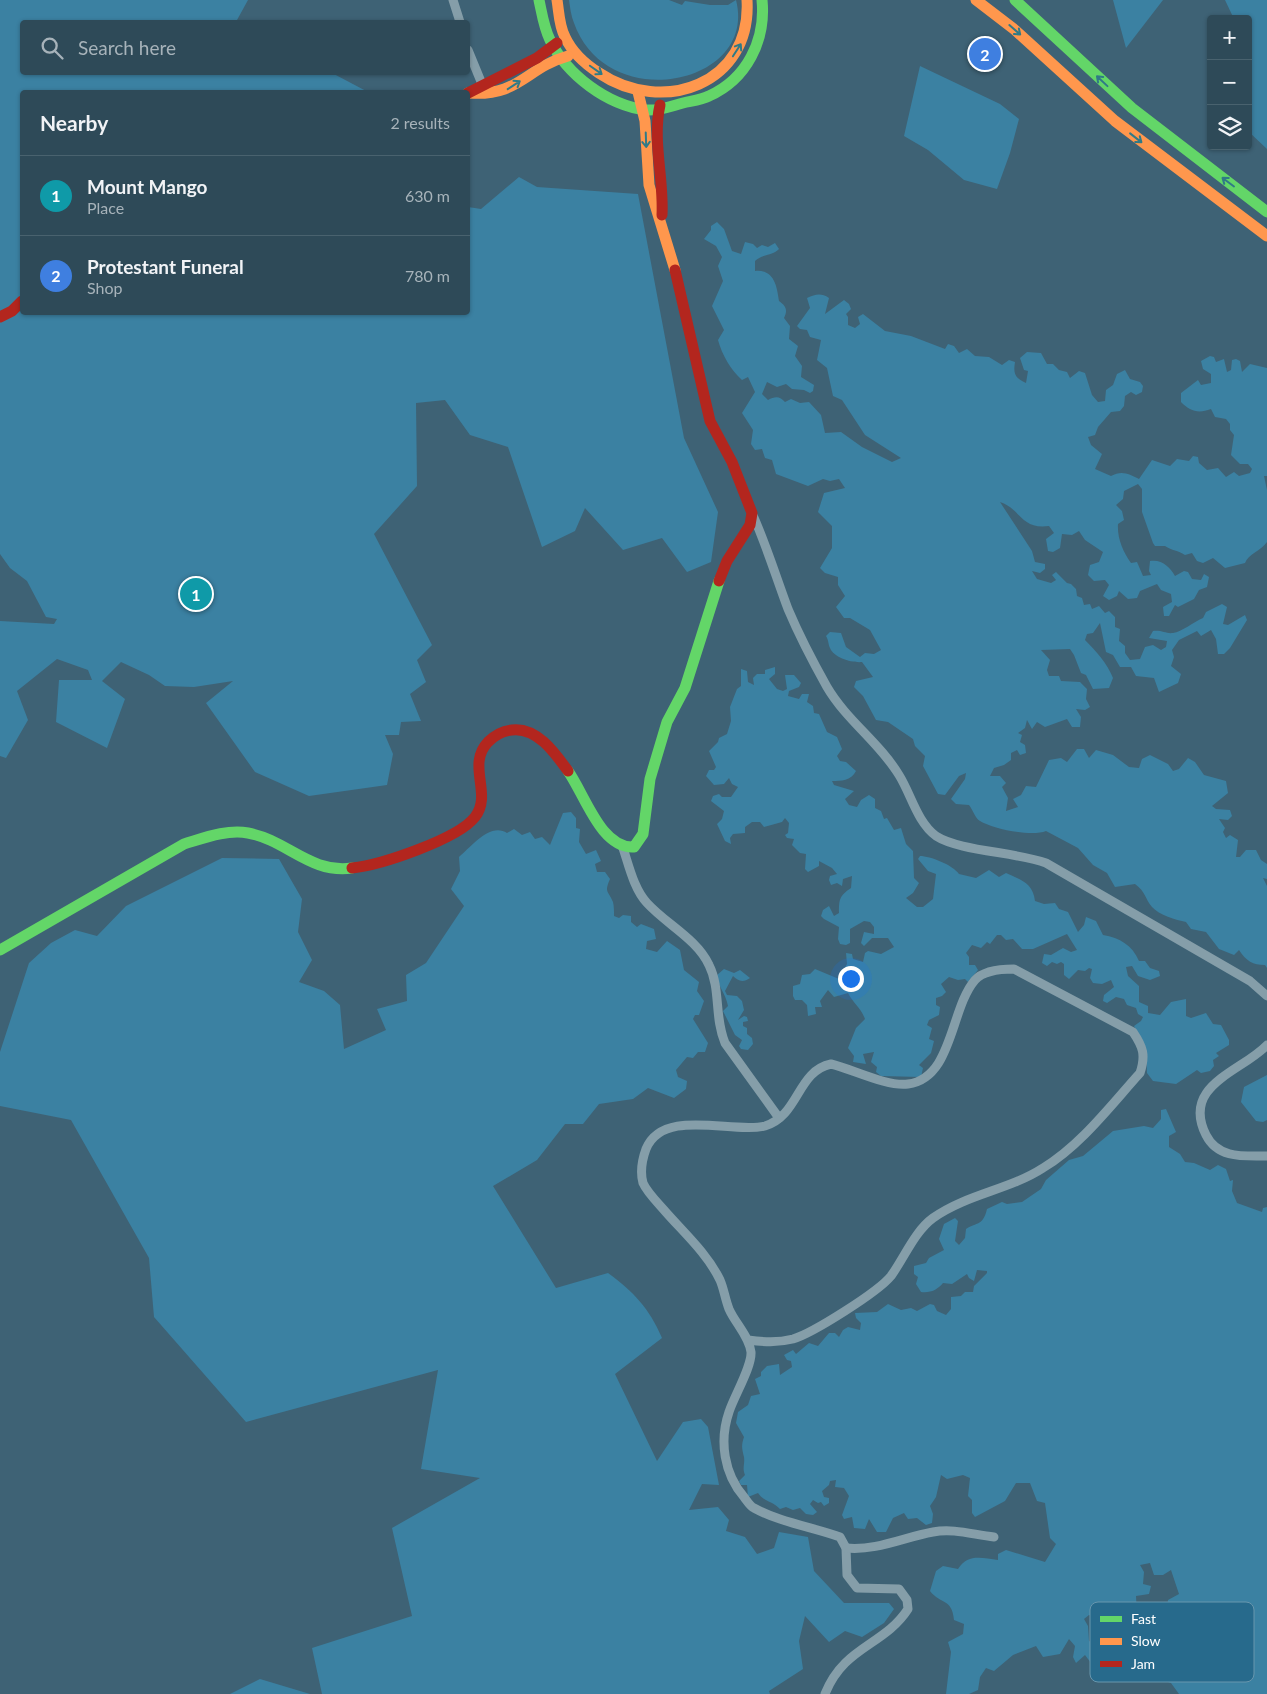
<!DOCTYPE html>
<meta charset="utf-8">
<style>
:root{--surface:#2e4a58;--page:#36515e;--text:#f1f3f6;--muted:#a7b3ba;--line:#49626e;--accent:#bbc8cf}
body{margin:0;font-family:Lato,sans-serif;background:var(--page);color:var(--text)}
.controls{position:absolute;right:15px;top:15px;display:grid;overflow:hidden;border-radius:5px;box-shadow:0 1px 4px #0004}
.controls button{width:45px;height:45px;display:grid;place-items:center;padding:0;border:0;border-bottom:1px solid var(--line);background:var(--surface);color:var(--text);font:25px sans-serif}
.you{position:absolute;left:850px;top:978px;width:18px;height:18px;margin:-12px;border:4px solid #fff;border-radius:50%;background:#1a73e8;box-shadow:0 0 0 8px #1a73e833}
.badge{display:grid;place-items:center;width:32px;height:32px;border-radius:50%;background:var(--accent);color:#fff;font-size:16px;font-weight:700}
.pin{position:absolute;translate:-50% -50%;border:2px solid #fff;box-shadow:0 1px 5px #0006}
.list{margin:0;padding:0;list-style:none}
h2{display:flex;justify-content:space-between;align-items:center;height:65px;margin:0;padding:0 20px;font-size:21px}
h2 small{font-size:16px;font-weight:400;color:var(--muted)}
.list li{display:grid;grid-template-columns:32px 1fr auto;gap:15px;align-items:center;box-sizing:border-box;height:80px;padding:0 20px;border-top:1px solid var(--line)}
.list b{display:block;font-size:19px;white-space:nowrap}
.list p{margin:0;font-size:16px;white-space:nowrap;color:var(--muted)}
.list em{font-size:16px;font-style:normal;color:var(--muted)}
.icon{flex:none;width:28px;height:28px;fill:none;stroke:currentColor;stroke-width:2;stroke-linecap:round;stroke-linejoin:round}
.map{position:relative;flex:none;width:1267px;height:1694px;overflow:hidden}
.search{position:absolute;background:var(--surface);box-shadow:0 1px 4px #0004;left:20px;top:20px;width:450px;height:55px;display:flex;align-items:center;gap:12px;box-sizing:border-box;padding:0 18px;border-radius:5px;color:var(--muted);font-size:19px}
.panel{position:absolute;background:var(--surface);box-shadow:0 1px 4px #0004;left:20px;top:90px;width:450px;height:225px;border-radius:5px}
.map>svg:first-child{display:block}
</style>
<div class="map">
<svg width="1267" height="1694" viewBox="0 0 1267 1694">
<rect width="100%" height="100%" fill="#3e6275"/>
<!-- green -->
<g fill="#3b81a2">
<polygon points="0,0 248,0 237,20 241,22 22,22 22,72 332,73 368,92 22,92 22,312 468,312 468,207 481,209 519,177 537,187 638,194 684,438 718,512 711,562 687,572 662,538 623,550 585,508 575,531 542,547 508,447 470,435 445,400 416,403 417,486 374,534 432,645 417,660 426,682 410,694 421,721 401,722 399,735 385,735 393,754 387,785 309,796 255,772 206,703 233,681 194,687 165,686 149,675 121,662 102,681 125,699 107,748 56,722 59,680 92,680 88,670 57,659 17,691 28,720 6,758 0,756 0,621 54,624 57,619 46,617 27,581 10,568 0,554"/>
<path d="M569,0H669L682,5L685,1L710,5H728L736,0C758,85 607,116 574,23C571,16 570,7 569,0Z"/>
<polygon points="1113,0 1163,0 1126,48"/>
<polygon points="1225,0 1267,0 1267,149 1248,131 1248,19 1234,19"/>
<polygon points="920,66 1000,104 1019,119 1010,153 997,189 964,180 928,150 904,136"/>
<path d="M717,222L724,229L732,251L741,254L745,242L753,244L757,248L762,245L768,247L775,243L779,249C772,256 762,254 755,261V271C774,269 777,286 779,301C786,306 788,310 784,318L790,326L789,339L798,346L795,356L802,366L801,377L814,385L813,391L810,393L804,390L792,389L786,384L777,387L767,382L762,394L768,400C775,396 780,396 785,402L791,399L800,403L809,402L821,415L825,433L841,432L862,447L892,462L901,458L865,435L842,400L833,396L827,368L817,360L821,340L810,337L807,330L800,329L797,326L810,308L807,298C816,294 821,293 829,298L825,314L844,300L849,304L851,309L846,314L848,317V325L855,328L860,324L858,317L863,314L885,331L911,336L945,349L948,344L954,346L959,353L967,349L975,356L989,357L1002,365L1009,360L1015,362C1013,374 1015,378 1026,383L1028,371L1024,370L1020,358L1027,352L1041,353L1047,364H1053L1059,370L1067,372L1070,378L1079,371L1085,373L1092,395L1098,402L1105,401L1106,390L1113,385L1117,374L1125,370L1130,379L1140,382L1143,386L1142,392L1136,395L1131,392L1125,396L1124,406L1120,411L1111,412L1098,427L1095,435L1088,437L1091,445L1102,454L1095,469L1111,476C1122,470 1129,474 1139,479L1152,460L1170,466L1177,459L1189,461L1193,456L1198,457L1199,463L1207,470L1218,468L1226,477L1234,472L1239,476L1250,473L1252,469L1248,464H1240L1231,455L1234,435L1230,430V424L1226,419L1215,417L1211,409C1198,414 1190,411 1181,402V393L1198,380L1201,385L1211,383V374L1203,369L1201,361L1210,356L1214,357L1216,362L1224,359L1227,372L1231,370L1232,360L1236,359L1240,361L1242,372L1250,364L1267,368V476H1264L1267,490V542C1261,551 1248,554 1245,563L1225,568L1213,558L1203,563L1197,561L1192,553L1185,555C1178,550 1172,551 1165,546H1155L1153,543L1142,512V489L1138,484L1124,491L1123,499L1116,505L1122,511L1124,520L1118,524C1117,538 1123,552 1131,563L1137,562L1143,576L1151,575L1149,571L1150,561C1162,559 1170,567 1175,576L1184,571L1188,572L1192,579L1201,580L1204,574L1209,577L1207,587L1199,590L1194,599L1178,607L1175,605L1169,616H1164L1163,607L1172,602L1171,594L1161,590L1157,584L1140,591L1137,598L1128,599L1119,591L1117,596L1109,600L1103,596L1109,585L1105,580L1094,581L1088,575L1090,565L1099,562L1103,552L1085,540L1079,531L1072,535L1062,534L1060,548L1053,552L1048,551L1046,539L1054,533L1049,526C1021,530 1020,508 1000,502L1032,551L1035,562L1045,564V569L1040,573L1032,571L1037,579L1051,583L1056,580L1052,575L1056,572L1067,583L1071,584L1076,589L1077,596L1082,598L1084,605L1090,604L1092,609L1099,606L1105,613L1109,611L1115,617V627L1120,629L1119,641L1125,646V653L1130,660L1140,659L1145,647L1153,645L1161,650L1166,647L1167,641L1149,638L1153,631C1162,630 1166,634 1173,633C1182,632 1193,622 1203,618L1206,612L1222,604L1227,607L1223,624L1228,625L1245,615L1247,620L1230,648L1224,654H1218L1216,639L1211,630L1201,636L1197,631L1179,640L1172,650L1174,657L1171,666L1181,674L1178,683L1159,692L1154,678L1136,676L1131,667H1120L1113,655L1106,652L1100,623L1093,633L1087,634L1085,640C1096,651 1107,663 1113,678L1109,688L1093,689L1086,675L1081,673L1074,655L1070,649L1041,650L1050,660L1047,670L1049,676H1059L1061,681L1080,682L1087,689L1086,699L1090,707L1085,710L1076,709L1081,717L1080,727H1072L1067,719L1045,727L1037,722L1032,729L1027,720L1025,728L1018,733L1022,735L1020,742L1025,745L1026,753L1020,755L1017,750L1011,753V760L1004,765L994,768L990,776H1000L1006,783L1002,787L1008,798L1006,811L1018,807L1013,799L1021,795L1026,786L1036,787L1049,760L1061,758L1067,762L1077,749H1084L1089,758L1096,750L1113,755L1129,767L1139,768L1142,759L1150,755L1168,764L1173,771L1179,769L1188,758L1195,762L1204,775L1226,781L1228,793L1212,806L1216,809L1230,810L1232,816L1228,820L1219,819L1225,828L1223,832L1226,838L1230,835L1238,840L1236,857H1240L1246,850H1256L1261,860L1267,864V879L1263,878L1267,886V968L1265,965C1253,965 1246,961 1239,950L1234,955L1219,949L1206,932L1191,929L1186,922C1176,920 1159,915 1152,907C1145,899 1146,892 1135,884L1115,887L1107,873L1093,865L1078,848L1046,831C1032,837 993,829 980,821C975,818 973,810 969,805L956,804L951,799L965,779L966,773L959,776L945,795L938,794L923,766L925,756L915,746L913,739L888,722L876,720L863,696L854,687L856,681L873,677L862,662C852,663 834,658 830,648C828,644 829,641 826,636L830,632L841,633L846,647L860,657L865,653L874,654L881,650L870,630L850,618H844L836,607L845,596L838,585V577L825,573L820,568L832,548V526L818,512L824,493L845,488L839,479L830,481L823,479L808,486L776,474L772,460L765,458L762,449L755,450L751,444L753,430L742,413L755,392L748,377L742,380C731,370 722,355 718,340L724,330L712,306L723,281L718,266L722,257L716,246L704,239L711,230V226Z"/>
<path d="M775,667V674L769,679L777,689L783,691L787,689L785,675H794L801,683L799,687L789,691L788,696L799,699L802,694H809L807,702L813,706L814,713L819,714L827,732L837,737L842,749L837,756L840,761L846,762L856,771C851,781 841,781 832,781L834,785L854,791L845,799L849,805L857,807L861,800L869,795L875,799V808L881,811L884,819L887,818L894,830L901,828L906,844L913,851L914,878L919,883L913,893L906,898L917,907H923L933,899L936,874L928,871L918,859L920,856C930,856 953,865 959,874L976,878L989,870L999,877L1006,873C1021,880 1033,883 1035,901L1044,904L1055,903L1059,909L1068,912L1078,932L1084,925L1086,917L1096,921L1103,935C1120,938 1132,945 1139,961H1145L1150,968L1159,971L1160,976L1150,980L1138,976L1132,966L1126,967L1128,976L1139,986V1002L1148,1006V1013L1160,1015L1171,1002L1186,999V1016L1191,1018L1206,1013L1213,1024L1221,1025L1229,1040V1045L1216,1053L1219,1056L1213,1060L1214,1066L1210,1071L1201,1073L1197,1070L1176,1084L1153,1081L1147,1073L1146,1048L1134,1026L1141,1021L1143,1017L1138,1014L1136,1008L1127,1005L1124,999L1116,997L1107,1003L1103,1001L1104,995L1114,987L1111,980L1102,984L1093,983L1090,978L1092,969L1089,968L1085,971L1078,970L1069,979L1064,975V964L1061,962L1057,964L1052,962L1047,966L1042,963L1044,954L1051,955L1063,948L1071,952L1077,950L1067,934L1033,949H1022L1013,939L1006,940L1001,935H997L990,944L987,942L981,948L972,945L966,953L969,957V965H975L978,970L968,982L965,979L958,980L949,977L941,984L946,992L942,996L936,998V1005L940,1007L939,1015L929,1020L927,1025L932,1028L929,1039L934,1041L931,1053L919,1065L923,1068L921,1077L881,1076L876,1072L877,1067L871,1062L874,1052L863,1054L866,1064L853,1062L854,1056L848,1048L856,1028L865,1019C861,1008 853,1003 848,993L834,997L828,990L820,1001L822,1007H815L816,1014L808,1016L807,1005L802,1000H795L793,996V986L800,984L802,975L810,974L815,969L839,979L847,964L846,953L852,954L853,959L863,962L865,953L868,951L881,954L894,947L888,938H872L864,946L861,943L864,932L874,934V927L870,922L864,921L850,929V943L846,945L840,944L838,939L839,927L824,919L821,916L823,910L829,906L834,916L839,913C839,900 839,896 851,888L852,876L843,879L842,886L837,883L831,885L829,880L830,876L837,874L832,868L819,861V866L808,872L805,869L806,854L800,853L792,845L794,839L787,838L785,835L788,833L789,823L785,818L782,822L764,827L760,822H752L745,827V833L733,834L730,838L731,844L725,841L717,824L722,819L724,811L711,801L713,796L719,794L722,797H731L738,787L732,784L729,778L724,784L714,785L706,776L709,770H714L716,767L709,751L718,742L719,738L727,734L731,721L730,707L737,689L741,686V669L747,671L748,682L754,685L753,678L757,674H765V670Z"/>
<path d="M571,812L576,818V828L580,829L579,842L586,854L596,850L601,861L595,864L597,872H605L610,879C604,893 608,890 613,902C614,906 614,912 614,916L619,918L623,915L631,916V922L637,927L641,924L654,929L656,939L647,941L646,949L657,952L667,941L680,950L684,970L699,982L697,991L704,1001L699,1015H695L693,1019L708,1043L705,1052H698L693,1058L687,1057L676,1070L678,1077L687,1081L686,1089L674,1098L648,1088L633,1099L599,1104L583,1124H565L537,1160L493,1186L556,1288L608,1273C634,1292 649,1308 662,1338L615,1374L657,1461L683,1422L701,1419L708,1427L719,1485L702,1484L689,1510L718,1507L729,1520L726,1531L745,1537L757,1554L774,1548L779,1532L808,1537L814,1571L844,1603H889L894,1609L884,1623L862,1637L845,1631L829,1642L805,1616L799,1641L803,1669L769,1691L770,1694H322L312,1648L412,1616L392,1528L480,1478L421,1469L438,1370L246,1422L154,1317L149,1258L71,1120L0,1106V1052L29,963L51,943L75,930L97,936L126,906L222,858L279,859L302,899L298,932L312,960L299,982L324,991L340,1005L344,1049L386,1030L377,1009L407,1001L406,975L426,963L464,906L451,889L460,871L459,857C471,847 490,822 507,833L514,829L522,835L530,832L535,839L542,837L550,845L563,813Z"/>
<path d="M724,969L734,973L740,970L750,978C743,983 738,981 733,976L725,991L727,995L737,996L742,1001L744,1010L738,1020L744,1016L747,1017L748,1021L743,1022V1026L747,1028V1034L752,1038L753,1044L748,1050L741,1049L739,1046L742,1040L735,1035L723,1011L728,1006C726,994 718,987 717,975Z"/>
<polygon points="1267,1075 1267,1120 1263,1122 1256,1121 1241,1102 1244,1087"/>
<path d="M1166,1109L1176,1132L1169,1136V1147L1180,1154L1185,1162L1194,1163L1210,1170L1218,1165L1226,1169L1230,1181L1233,1180L1232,1191L1237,1203L1262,1212L1263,1208L1267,1207V1694H1179L1171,1683L1162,1680L1158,1674L1143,1680L1142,1669L1135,1654L1143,1653L1158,1665L1163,1662L1170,1664L1174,1662L1181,1666V1681L1193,1680L1194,1666L1200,1662L1214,1661L1216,1654L1206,1649C1192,1654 1184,1653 1174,1641V1634L1187,1635L1189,1626L1179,1608L1167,1607L1168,1600L1179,1594L1171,1570L1163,1575H1154L1150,1563L1140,1565L1144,1572L1143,1584L1151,1586L1149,1594L1136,1596L1137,1616L1130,1621L1132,1626L1130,1631L1118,1633L1112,1622L1103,1624L1098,1617L1089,1615L1084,1619L1088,1626L1089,1641L1100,1645L1103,1653L1110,1652L1113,1659L1108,1662L1091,1663L1085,1655L1076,1663L1073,1657L1075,1646L1069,1639L1060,1654L1043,1657L1036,1646L1013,1655L994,1671L986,1668L980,1677L978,1690L969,1694H946L951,1652L948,1642L963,1634L964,1624L954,1620C952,1598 941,1605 930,1591L936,1571L943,1566L958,1569C968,1553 982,1558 998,1560V1554L1006,1550L1045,1562L1056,1544L1050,1538L1045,1503L1037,1501L1030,1483H1016L1005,1501L975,1517L972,1513V1500L968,1496L970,1478L963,1475L947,1479L941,1475L936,1497L930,1506L933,1514L932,1523L926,1525L917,1518L908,1519L904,1513L893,1518L886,1532H877L869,1519L865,1529L854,1528L852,1517L844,1519L842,1515L849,1496L844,1488L835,1487L836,1480L830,1481L829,1485L822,1491L824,1497L829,1498V1503L824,1506L821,1502L818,1503L813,1500L810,1504L817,1512L813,1515L806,1514L800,1508L793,1510L786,1507L780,1509C773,1501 764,1502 758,1493L748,1497L747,1485H741L739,1481L745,1475C742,1468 745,1464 744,1457C742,1449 741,1446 744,1437L736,1423L738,1412L748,1405L751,1396L760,1394L755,1379L761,1376V1372L767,1366L779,1364L780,1375L792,1367L791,1361L787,1360L784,1355L793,1350L796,1354L809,1343L818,1346L829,1333H835L839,1337L843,1330L848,1327L860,1330L861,1323L856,1318L855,1313L877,1312L888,1304L901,1310L911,1308L917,1311L930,1304L934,1305L937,1311L946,1315L951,1309V1297L961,1296L965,1292H973L974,1286L987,1273V1271L977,1270L974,1281L969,1278L967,1274L952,1284L943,1283C937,1290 931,1293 921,1292L916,1284L918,1277L914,1274V1266L926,1263L929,1258L944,1250L939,1239L944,1224L955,1218L958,1221L955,1241L959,1245L965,1238L966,1229C977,1222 983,1226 987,1209L1002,1202L1007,1204L1022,1202L1041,1189L1046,1180L1069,1160L1083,1156L1113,1131L1144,1126L1153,1128L1161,1119V1110Z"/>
<polygon points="260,1679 310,1694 230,1694"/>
</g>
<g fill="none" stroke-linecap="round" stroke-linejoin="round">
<!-- street -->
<g stroke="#859ea9" stroke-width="9">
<polyline points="453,0 460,22"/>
<polyline points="468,50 482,84"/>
<path d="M752,513C766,544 776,577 788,609C799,635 813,662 827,687C847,721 879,742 899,775C911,794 917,822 936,836C959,851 1016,852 1046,863L1250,981L1267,996"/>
<path d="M623,848C629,866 634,889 647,903C666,924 697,939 709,965C721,989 714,1017 725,1043L779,1118"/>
<path d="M1267,1045C1241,1072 1181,1085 1206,1135C1218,1159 1244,1156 1267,1156"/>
<path d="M748,1340C764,1342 777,1343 793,1339C813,1333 878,1292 891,1276C904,1258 915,1231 933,1218C967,1194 1009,1190 1043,1168C1081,1145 1111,1105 1140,1073C1146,1055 1143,1047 1133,1032L1014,969C1002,969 984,970 975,980C950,1009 953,1078 908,1084C887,1087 852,1069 831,1064C797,1071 799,1116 765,1126C733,1134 663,1107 646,1149C642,1160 640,1172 643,1183C647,1192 657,1202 664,1210C683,1232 707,1253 720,1280C724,1289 725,1299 729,1309C735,1323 749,1336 751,1352C752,1367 734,1396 729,1412C719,1441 724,1474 744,1497C747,1501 750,1506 754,1508C779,1522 812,1527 840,1537L846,1548L847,1575L857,1588L899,1589L907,1600L908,1609C884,1646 844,1646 825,1694"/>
<path d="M846,1548C877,1551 904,1537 933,1532C954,1528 974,1535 994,1537"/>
</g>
<!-- fast -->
<g stroke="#63d668" stroke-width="11">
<path d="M539,0C542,14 544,28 550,40C567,75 607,105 646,110C659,111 671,106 683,103C691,101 701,100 709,96C747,79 766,40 762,0"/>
<polyline points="1015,0 1132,108 1267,212"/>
<path d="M568,771C585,795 601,849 634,847L643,834L650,779L667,722L685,688L719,581"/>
<path d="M0,950L184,844C204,838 227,829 248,833C287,840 310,874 352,868"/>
</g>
<!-- slow -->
<g stroke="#ff974d" stroke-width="11">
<path d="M557,0C559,12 559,26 565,37C572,52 585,64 599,73C663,116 752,84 747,0"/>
<polyline points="976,0 1015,30 1115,121 1267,236"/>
<polyline points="638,92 645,121 649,185 675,270"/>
<path d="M468,93C520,97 525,68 568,56"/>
</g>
<!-- jam -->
<g stroke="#b3261e" stroke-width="11">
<polyline points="468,93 537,58 557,43"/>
<path d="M660,105C652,140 664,179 662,215"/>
<polyline points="675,270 710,421 732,462 752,513 750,525 727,561 719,581"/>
<polyline points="0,317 12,311 22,301"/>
<path d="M352,868C381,865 458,839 475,817C493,794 466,765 488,742C495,735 502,731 512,730C537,727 555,753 568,771"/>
</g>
</g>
<!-- one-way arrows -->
<defs><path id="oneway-shaft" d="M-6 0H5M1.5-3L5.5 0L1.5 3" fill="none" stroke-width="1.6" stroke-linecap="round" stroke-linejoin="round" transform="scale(1.25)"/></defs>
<g stroke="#307a87">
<use href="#oneway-shaft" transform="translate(1015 30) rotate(41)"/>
<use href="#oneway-shaft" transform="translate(737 50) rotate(-57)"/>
<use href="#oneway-shaft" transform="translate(596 70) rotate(35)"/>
<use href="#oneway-shaft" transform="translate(1102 81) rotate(-137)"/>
<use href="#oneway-shaft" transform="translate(514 85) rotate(-33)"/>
<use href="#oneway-shaft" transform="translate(1136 138) rotate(38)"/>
<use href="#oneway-shaft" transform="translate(646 140) rotate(88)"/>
<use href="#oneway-shaft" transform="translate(1228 182) rotate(-143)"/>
</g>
<!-- legend -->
<rect x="1090" y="1602" width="164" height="80" rx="8" fill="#276a8c" stroke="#6897ae" stroke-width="1"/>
<rect x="1100" y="1616" width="22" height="6" fill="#63d668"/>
<rect x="1100" y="1638" width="22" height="7" fill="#ff974d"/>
<rect x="1100" y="1661" width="22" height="6" fill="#b3261e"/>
<g font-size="14" fill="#fff">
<text x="1131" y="1624">Fast</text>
<text x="1131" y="1646">Slow</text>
<text x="1131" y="1669">Jam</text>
</g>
</svg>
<div class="controls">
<button>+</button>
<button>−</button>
<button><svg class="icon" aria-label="layers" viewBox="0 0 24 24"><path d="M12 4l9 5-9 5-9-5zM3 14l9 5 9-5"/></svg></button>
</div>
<div class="you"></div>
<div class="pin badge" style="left:196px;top:594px;background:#0f9aa8">1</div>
<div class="pin badge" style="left:985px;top:54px;background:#3f7fe0">2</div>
<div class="search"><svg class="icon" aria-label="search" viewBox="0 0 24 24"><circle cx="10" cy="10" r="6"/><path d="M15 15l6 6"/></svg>Search here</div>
<section class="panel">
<h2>Nearby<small>2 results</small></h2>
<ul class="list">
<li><span class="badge" style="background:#0f9aa8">1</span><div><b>Mount Mango</b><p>Place</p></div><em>630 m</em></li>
<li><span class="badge" style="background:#3f7fe0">2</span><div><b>Protestant Funeral</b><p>Shop</p></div><em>780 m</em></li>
</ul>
</section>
</div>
